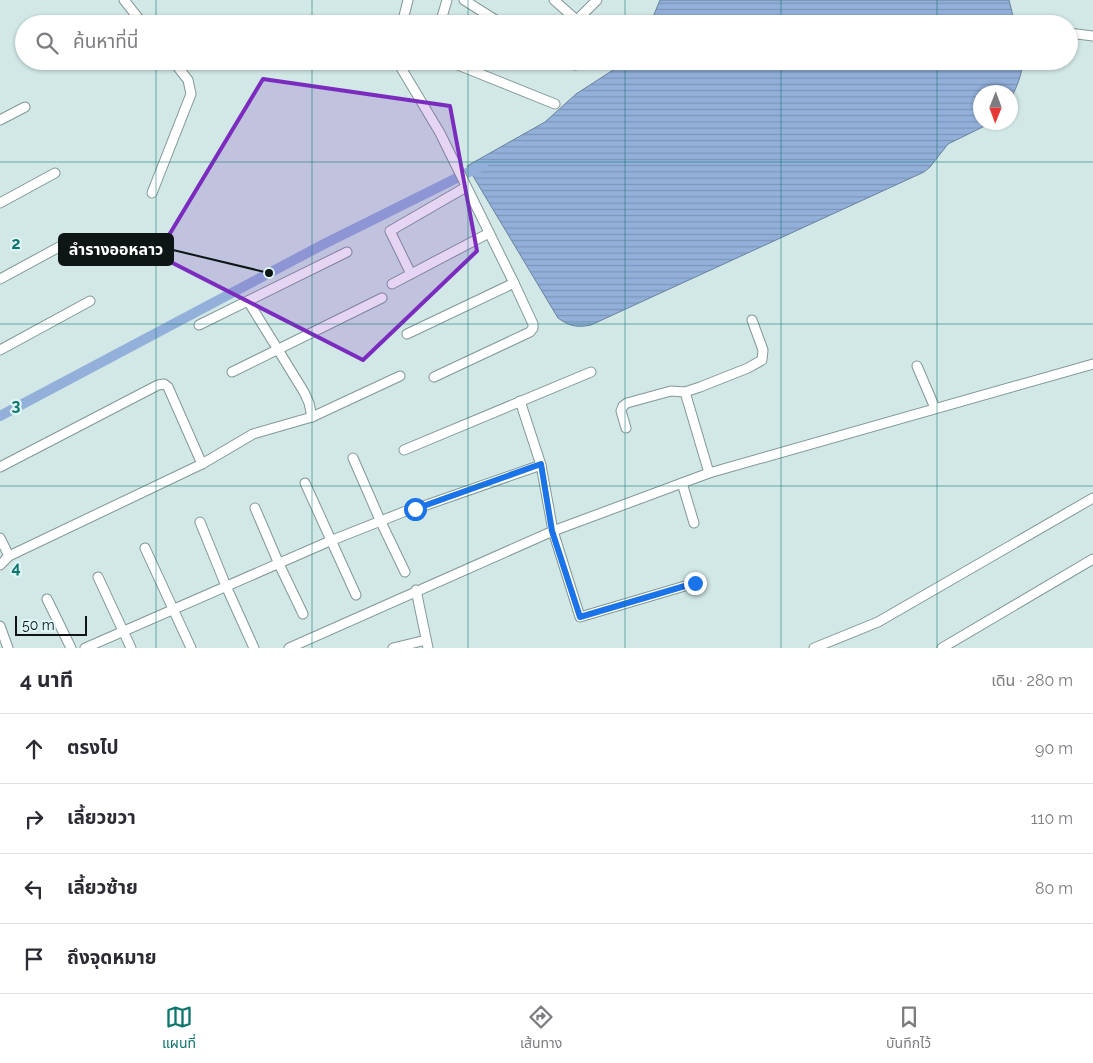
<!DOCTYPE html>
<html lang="th">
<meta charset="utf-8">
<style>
:root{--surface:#fff;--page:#f7f7f7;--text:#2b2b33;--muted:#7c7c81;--line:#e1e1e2;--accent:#0f766e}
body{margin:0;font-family:Raleway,"Noto Sans Thai",sans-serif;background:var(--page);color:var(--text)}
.compass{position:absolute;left:973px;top:85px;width:45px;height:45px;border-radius:50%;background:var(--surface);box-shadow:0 1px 4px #0004;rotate:181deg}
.scale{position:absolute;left:15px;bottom:12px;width:72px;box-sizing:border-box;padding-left:5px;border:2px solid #0d1515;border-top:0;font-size:14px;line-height:18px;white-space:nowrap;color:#0d1515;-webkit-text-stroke:4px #def5f5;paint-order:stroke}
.stop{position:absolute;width:15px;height:15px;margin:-11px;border:4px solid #1a73e8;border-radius:50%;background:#fff}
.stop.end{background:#1a73e8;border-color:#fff;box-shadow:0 1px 5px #0008}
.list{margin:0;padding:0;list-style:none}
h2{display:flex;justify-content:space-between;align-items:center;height:65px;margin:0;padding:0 20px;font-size:21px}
h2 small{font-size:16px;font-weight:400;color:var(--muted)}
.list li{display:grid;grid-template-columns:32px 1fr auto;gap:15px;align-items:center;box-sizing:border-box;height:70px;padding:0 20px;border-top:1px solid var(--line)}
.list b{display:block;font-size:19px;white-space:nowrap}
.list em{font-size:16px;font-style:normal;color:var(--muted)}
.icon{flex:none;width:28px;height:28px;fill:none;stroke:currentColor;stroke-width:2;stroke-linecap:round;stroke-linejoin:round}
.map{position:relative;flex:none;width:1093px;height:648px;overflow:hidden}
.search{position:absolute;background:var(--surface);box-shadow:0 1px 4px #0004;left:15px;right:15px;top:15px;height:55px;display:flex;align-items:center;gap:12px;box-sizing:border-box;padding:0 18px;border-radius:28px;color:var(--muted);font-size:19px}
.sheet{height:345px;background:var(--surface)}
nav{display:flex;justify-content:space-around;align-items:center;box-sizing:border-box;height:70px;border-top:1px solid var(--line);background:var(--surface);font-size:14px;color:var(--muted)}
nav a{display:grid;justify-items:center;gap:2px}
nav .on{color:var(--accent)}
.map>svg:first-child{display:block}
</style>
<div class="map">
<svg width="1093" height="648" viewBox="0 0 1093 648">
<defs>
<pattern id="water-rules" width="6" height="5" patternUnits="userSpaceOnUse" patternTransform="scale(1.25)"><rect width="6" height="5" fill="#92b0da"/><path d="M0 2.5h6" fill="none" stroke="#7d96ba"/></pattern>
</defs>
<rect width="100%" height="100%" fill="#d1e8e7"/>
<!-- water -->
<g fill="url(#water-rules)" stroke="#6a829f">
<polygon points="660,0 1009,0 1015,24 650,24"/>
<path d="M627,61H1022C1023,75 1016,87 1011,99L1010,92H980V122L991,123L948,144L930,167L924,172L591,325C577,328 569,326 558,318L467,166L545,122L576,94Z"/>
</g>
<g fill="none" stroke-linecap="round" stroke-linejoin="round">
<!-- canal -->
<polyline stroke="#92b0da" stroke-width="10" points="0,416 324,244 483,165"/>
<defs>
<g id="minor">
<polyline points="124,0 143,24"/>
<polyline points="464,0 502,24"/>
<polyline points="554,0 581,24"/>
<polyline points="577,20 597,0"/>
<polyline points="402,24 408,0"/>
<polyline points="440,24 447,0"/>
<polyline points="1069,33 1093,36"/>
<polyline points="397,61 440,133 514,283 533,324 533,328 530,332 434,377"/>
<polyline points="448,61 555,104"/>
<polyline points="571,61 575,65"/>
<polyline points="0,120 25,107"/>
<polyline points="152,193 191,94 188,80 173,61"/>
<polyline points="0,203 55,173"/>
<polyline points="411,274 390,231 466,187"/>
<polyline points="0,279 72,240"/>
<polyline points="392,284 489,233"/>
<polyline points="248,301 304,392 309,403 312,417"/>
<polyline points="199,325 347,252"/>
<polyline points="407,334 514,283"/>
<polyline points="0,350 90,301"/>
<polyline points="917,366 935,408"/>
<polyline points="232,372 382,298"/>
<polyline points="685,392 709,473"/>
<polyline points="520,401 541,465 553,531 580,617 695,583"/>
<polyline points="626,428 621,411 623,406 627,403 671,391 685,392 700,387 748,368 762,360 763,350 752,320"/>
<polyline points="404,450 591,372"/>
<polyline points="353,458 380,520 405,572"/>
<polyline points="0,467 158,385 164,384 168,387 202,464"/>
<polyline points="305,483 356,595"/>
<polyline points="682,483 694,523"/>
<polyline points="255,508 279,564 303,614"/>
<polyline points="415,509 541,465"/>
<polyline points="200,522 226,586 254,648"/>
<polyline points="0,538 9,556"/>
<polyline points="145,548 191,648"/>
<polyline points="0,565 9,556 202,464 253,434 312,417 400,376"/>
<polyline points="98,577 131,648"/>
<polyline points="416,590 428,648"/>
<polyline points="47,599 71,648"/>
<polyline points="0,626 8,648"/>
<polyline points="85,648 330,541 406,511"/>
<polyline points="289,648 553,531 709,473 1093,364"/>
<polyline points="393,648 426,640"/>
<polyline points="814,648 878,622 1093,498"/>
<polyline points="942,648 1093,559"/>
</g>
</defs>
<!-- minor casing -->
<use href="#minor" stroke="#829797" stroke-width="11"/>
<!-- minor -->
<use href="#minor" stroke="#fff" stroke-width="9"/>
</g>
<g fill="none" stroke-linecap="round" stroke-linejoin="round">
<!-- route -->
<polyline stroke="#1a73e8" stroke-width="6" points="415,509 541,464 552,531 580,617 695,583"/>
</g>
<!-- marked area -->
<path fill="#7b2cbf" fill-opacity="0.2" stroke="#7b2cbf" stroke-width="4" stroke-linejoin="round" d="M263,79L450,106L477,251L363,360L157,255Z"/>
<!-- grid -->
<path fill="none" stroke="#0f766e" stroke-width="1" stroke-opacity="0.55" d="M156,0V24M312,0V24M468,0V24M625,0V24M781,0V24M937,0V24M156,61V648M312,61V648M468,61V648M625,61V648M781,61V648M937,61V648M0,162H1093M0,324H1093M0,486H1093"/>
<g font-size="16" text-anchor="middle" font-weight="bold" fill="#0f766e" stroke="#def5f5" stroke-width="4.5" stroke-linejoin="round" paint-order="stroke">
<text x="16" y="249">2</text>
<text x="16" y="411">3</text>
<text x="16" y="573">4</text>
</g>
<!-- callouts -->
<path fill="none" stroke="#0d1515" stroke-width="2" d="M269 273L173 250"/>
<circle fill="#0d1515" stroke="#def5f5" stroke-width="2" cx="269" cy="273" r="5"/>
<rect fill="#0d1515" stroke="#0d1515" stroke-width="2" x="59" y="234" width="114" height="31" rx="5"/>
<g font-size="16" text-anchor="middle" font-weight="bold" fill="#fff">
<text x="116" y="255">ลำรางออหลาว</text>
</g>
</svg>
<svg class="compass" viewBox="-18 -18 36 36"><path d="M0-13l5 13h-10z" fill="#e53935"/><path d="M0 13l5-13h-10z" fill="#7c7c81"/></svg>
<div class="scale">50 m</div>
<div class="stop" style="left:415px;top:509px"></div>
<div class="stop end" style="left:695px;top:583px"></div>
<div class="search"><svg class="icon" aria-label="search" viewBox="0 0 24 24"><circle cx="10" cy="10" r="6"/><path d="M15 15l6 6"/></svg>ค้นหาที่นี่</div>
</div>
<section class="sheet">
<h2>4 นาที<small>เดิน · 280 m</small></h2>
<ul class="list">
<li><svg class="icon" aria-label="ahead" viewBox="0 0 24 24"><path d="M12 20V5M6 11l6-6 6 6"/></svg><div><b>ตรงไป</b></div><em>90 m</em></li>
<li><svg class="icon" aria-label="right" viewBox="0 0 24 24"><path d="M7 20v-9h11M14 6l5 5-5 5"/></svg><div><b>เลี้ยวขวา</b></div><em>110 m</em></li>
<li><svg class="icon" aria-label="left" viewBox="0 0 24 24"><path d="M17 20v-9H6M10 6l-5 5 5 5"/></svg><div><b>เลี้ยวซ้าย</b></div><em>80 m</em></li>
<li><svg class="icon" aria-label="arrive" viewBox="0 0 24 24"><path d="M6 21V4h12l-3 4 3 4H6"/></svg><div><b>ถึงจุดหมาย</b></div></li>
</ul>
</section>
<nav>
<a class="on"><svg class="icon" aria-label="map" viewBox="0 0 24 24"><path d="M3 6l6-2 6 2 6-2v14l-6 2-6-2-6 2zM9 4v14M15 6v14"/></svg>แผนที่</a>
<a><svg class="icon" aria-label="directions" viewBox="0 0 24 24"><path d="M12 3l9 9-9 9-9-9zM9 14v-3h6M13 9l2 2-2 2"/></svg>เส้นทาง</a>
<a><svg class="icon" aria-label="saved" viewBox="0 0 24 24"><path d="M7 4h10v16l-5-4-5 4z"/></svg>บันทึกไว้</a>
</nav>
